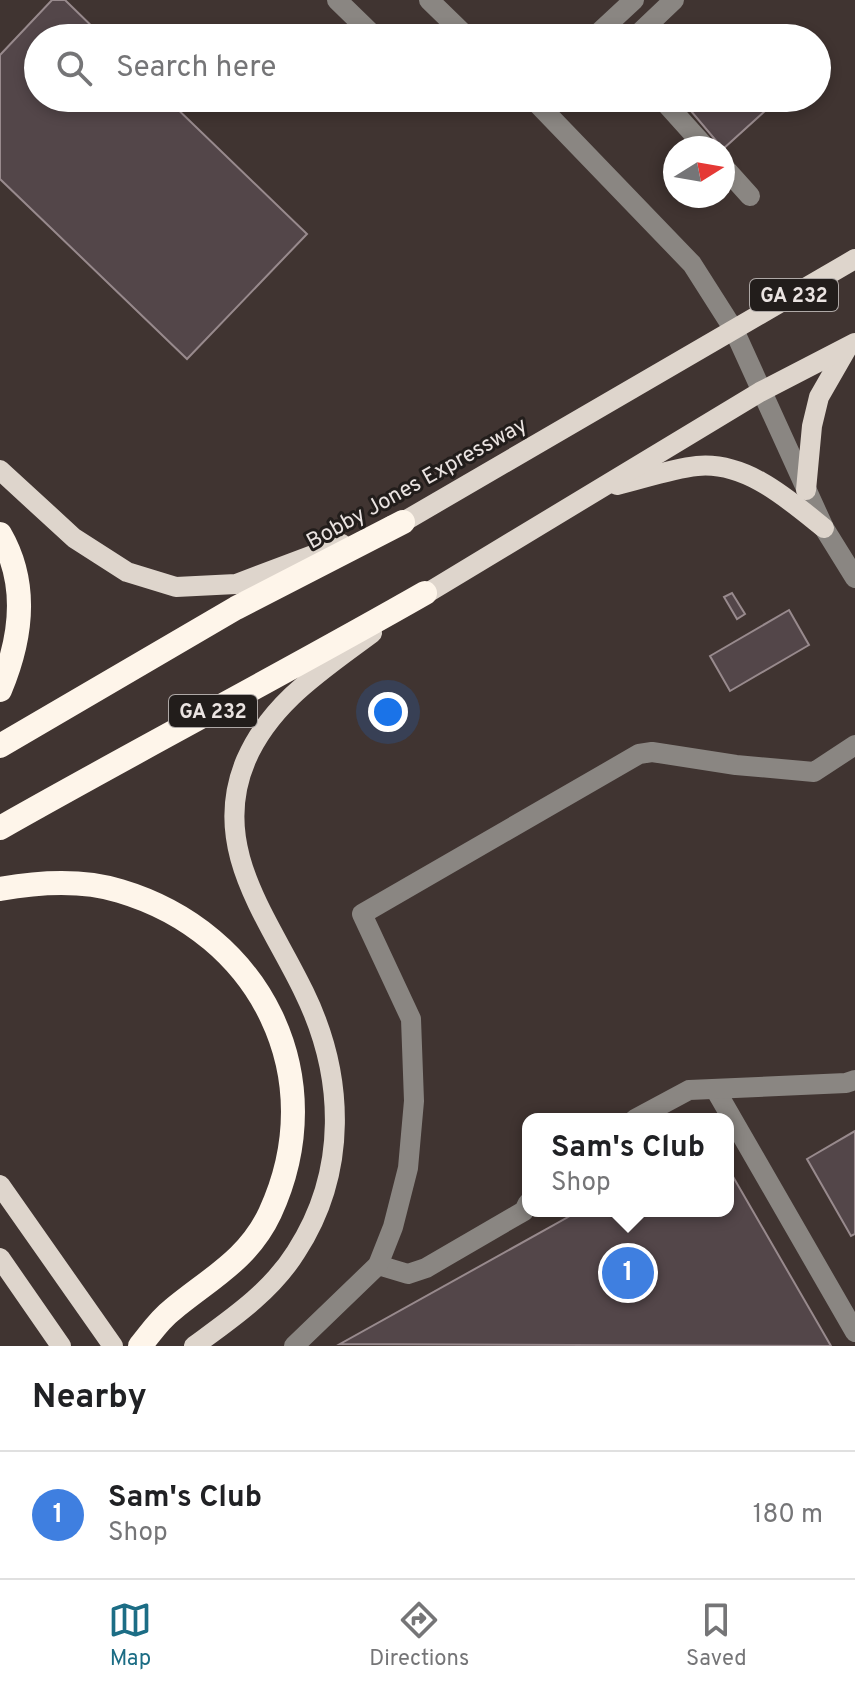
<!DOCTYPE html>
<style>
:root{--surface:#fff;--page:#f6f6f6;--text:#202124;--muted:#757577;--line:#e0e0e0;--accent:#1c6d85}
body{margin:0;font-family:Overpass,sans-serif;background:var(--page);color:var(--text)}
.compass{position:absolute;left:663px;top:136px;width:72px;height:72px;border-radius:50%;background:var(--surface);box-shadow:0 4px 12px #0003;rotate:79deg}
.you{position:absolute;left:388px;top:712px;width:28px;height:28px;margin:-20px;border:6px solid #fff;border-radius:50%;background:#1a73e8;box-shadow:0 0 0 12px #1a73e833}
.badge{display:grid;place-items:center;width:52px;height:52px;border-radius:50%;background:var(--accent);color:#fff;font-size:26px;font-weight:700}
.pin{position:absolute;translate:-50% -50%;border:4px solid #fff;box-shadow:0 2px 8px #0006}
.popup{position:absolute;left:522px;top:1113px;width:212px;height:104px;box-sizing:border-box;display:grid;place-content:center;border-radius:16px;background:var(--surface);filter:drop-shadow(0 2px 6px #0005);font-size:26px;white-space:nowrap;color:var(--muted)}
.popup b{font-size:30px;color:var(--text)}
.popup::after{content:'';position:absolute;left:50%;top:100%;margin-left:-16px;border:16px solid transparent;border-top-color:var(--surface)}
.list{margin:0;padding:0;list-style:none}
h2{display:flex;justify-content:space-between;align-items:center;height:104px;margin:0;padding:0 32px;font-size:34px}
h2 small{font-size:26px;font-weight:400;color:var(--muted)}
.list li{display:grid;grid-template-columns:52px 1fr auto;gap:24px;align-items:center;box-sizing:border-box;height:128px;padding:0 32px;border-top:2px solid var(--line)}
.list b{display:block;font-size:30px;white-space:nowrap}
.list p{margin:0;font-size:26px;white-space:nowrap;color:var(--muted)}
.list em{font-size:26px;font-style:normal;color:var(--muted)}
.icon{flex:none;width:44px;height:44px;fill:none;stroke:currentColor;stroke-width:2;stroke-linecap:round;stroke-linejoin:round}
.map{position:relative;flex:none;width:855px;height:1346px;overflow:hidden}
.search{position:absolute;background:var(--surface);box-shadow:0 4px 12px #0003;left:24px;right:24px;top:24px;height:88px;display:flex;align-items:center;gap:20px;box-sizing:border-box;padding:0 28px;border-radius:44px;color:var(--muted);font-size:30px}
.sheet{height:232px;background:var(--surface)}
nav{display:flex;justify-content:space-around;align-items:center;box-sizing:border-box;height:112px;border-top:2px solid var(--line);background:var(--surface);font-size:22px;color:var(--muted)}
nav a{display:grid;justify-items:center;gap:4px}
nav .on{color:var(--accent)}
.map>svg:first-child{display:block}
</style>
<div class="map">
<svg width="855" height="1346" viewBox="0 0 855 1346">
<rect width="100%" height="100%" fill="#403431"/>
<!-- building -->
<g fill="#534649" stroke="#988a8d" stroke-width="2">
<polygon points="52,0 65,0 104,38 38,38 38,98 166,98 307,234 187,359 0,179 0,55"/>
<polygon points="680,98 753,98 765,111 723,149"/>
<polygon points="732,593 745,614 737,619 724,597"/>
<polygon points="789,610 809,645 730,691 710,656"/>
<polygon points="855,1131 855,1234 851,1236 807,1159"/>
<polygon points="728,1168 831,1346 340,1344 579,1211 728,1211"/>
</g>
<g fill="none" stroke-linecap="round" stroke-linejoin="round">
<!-- minor -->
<g stroke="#8a8682" stroke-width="20">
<polyline points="337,0 376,38"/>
<polyline points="429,0 468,38"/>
<polyline points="593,38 634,0"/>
<polyline points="634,38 674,0"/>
<polyline points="532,98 692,264 734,330 824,528 855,578"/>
<polyline points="661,98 706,148"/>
<polyline points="723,166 750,196"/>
<polyline points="715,1089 855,1332"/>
<polyline points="635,1119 689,1090 846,1083 855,1080"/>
<polyline points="378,1265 408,1274 426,1268 524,1211 528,1203"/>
<polyline points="294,1346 378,1265 393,1227 408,1168 414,1101 411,1019 362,914 639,754 652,752 736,765 814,772 855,745"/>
</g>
<!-- major -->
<g stroke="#ded5cc" stroke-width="20">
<polyline points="0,470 74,538 127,572 176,587 236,584 342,544"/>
<path d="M617,485C642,479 670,469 697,466C746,461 789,500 824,528"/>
<polyline points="806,490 812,426 819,397 846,350"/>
<polyline points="391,526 403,522 855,259"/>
<polyline points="414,601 760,392 855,343"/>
<polyline points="0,1185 113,1346"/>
<polyline points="0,1258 61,1346"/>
<path d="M194,1346C231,1319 271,1292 296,1252C348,1172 345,1076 304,992C268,917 209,847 246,760C271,702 324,669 372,633"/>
</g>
<!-- highway -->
<g stroke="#fef5ea" stroke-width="24">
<path d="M0,534C29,584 21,640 0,690"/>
<polyline points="0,746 236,608 403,522"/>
<path d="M0,828C141,748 285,673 425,593"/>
<path d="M0,889C39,882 81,879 120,891C261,933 333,1077 270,1213C248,1260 209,1279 172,1310C159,1320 150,1334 140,1346"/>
</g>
</g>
<g text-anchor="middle" stroke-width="6" stroke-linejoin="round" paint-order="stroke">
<!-- shield labels -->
<g fill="#221d1b" stroke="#aea8a6" stroke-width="2">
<rect x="750" y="279" width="88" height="32" rx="6"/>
<rect x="169" y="695" width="88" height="32" rx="6"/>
</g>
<g font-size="20" font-weight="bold" fill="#eae3e1">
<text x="794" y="302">GA 232</text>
<text x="213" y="718">GA 232</text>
</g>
<!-- street labels -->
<g font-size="22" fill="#eae3e1" stroke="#221d1b">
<text transform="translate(416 482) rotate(-29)" y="8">Bobby Jones Expressway</text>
</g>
</g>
</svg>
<svg class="compass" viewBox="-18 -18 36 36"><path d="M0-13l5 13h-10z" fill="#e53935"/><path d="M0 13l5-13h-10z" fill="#757577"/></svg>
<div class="you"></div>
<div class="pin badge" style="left:628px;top:1273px;background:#3f7fe0">1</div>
<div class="popup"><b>Sam's Club</b>Shop</div>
<div class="search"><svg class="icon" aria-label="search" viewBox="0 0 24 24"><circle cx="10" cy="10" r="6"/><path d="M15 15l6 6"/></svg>Search here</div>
</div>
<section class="sheet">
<h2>Nearby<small></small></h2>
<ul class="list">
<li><span class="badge" style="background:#3f7fe0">1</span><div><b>Sam's Club</b><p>Shop</p></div><em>180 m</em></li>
</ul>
</section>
<nav>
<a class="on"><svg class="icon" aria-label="map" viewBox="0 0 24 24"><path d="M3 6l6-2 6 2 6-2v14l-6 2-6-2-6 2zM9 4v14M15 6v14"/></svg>Map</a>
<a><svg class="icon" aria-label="directions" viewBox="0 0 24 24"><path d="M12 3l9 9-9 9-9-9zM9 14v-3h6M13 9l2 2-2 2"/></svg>Directions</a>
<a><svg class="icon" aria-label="saved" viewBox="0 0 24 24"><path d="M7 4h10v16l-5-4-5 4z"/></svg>Saved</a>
</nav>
